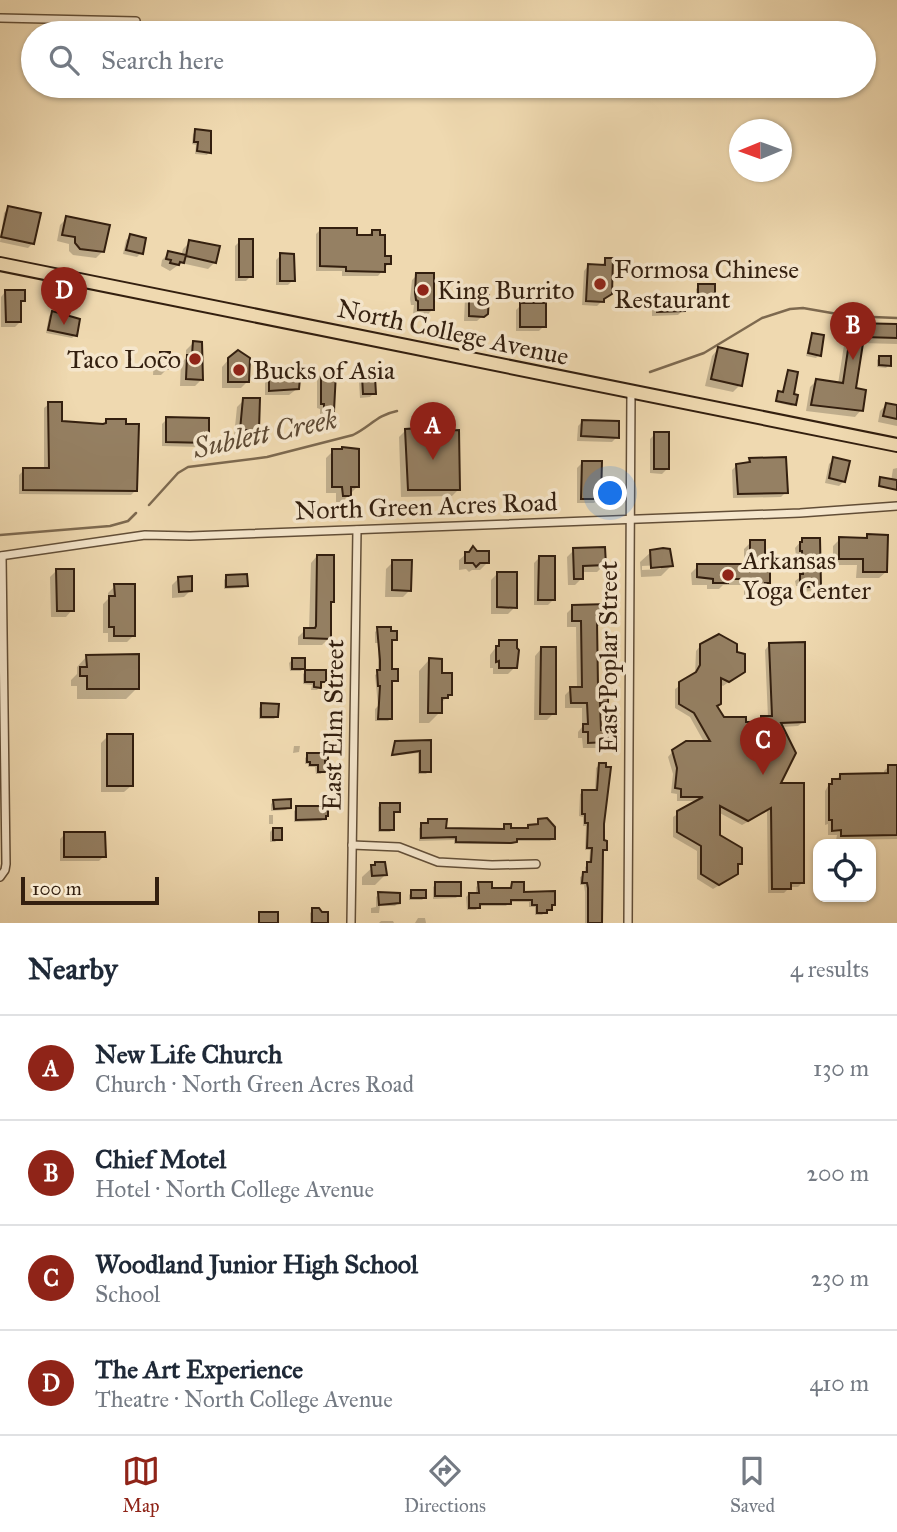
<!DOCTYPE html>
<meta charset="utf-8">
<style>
:root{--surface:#fff;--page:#f6f6f7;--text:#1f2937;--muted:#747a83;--line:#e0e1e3;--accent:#8f2418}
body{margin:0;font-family:"IM FELL Great Primer",serif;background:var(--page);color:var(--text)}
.controls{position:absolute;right:21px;bottom:21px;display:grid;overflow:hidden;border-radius:14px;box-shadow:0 2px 5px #0004}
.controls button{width:63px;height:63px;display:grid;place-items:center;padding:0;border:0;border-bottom:2px solid var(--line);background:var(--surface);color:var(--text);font:35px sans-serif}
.compass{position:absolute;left:729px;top:119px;width:63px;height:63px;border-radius:50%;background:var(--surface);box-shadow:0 2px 5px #0004;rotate:269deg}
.scale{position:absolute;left:21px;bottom:18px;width:138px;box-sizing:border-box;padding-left:7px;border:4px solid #331f0f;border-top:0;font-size:19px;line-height:24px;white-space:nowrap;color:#331f0f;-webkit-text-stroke:5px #f5e6cc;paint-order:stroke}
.you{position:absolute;left:611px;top:494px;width:24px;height:24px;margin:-18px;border:5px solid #fff;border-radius:50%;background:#1a73e8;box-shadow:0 0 0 10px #1a73e833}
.badge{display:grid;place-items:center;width:46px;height:46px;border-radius:50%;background:var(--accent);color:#fff;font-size:23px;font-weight:700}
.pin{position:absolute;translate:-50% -58px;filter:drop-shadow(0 2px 4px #0008)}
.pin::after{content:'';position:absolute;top:37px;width:24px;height:21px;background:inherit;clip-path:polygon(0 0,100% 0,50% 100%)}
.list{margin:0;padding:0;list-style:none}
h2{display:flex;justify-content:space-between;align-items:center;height:91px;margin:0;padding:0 28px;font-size:30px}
h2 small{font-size:23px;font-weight:400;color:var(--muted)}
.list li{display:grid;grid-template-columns:46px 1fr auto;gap:21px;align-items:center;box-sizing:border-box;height:105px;padding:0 28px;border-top:2px solid var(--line)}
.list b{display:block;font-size:26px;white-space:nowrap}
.list p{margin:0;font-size:23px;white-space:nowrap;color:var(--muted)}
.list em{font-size:23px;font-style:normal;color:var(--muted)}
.icon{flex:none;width:38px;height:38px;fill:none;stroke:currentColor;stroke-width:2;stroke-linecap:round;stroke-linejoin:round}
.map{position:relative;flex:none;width:897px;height:923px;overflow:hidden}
.search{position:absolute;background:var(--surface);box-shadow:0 2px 5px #0004;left:21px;right:21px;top:21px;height:77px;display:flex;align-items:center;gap:18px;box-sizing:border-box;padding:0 24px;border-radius:38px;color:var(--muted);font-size:26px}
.sheet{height:511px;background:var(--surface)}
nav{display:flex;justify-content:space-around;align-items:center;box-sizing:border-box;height:98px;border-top:2px solid var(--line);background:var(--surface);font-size:19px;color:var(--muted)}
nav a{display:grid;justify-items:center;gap:4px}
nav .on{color:var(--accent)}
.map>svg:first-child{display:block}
</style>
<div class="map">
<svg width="897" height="923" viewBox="0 0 897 923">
<rect width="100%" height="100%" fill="#efd9b0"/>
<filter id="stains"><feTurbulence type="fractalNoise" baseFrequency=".00286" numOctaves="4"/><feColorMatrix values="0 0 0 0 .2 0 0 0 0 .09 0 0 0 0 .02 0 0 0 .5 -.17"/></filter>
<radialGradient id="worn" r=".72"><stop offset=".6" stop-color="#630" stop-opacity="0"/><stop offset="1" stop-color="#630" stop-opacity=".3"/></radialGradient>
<!-- shadow -->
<g fill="#0003" fill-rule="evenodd">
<polygon points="196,131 209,152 207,155 195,154 196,145 192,144 193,134"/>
<polygon points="9,208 33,243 28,248 0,242 4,213"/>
<polygon points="67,218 103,251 96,258 73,255 69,251 69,244 57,241 60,225"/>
<polygon points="321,229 355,236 367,237 372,231 383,258 389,263 378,276 342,276 342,271 316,271 316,234"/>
<polygon points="131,236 141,253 137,257 123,254 126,240"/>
<polygon points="240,241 251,276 246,281 235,281 235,246"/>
<polygon points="190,242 215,262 208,269 181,263 170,271 161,266 162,260 169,253 181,256 183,249"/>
<polygon points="281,255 293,280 288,285 276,285 276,260"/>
<polygon points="606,260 602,301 597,306 582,305 584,271 588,266 601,266"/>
<polygon points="417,275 433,309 428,314 413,314 414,305 411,305 410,299 412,280"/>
<polygon points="699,286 713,298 710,301 696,301 696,289"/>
<polygon points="5,292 23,300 20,304 20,322 15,327 1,327 1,297"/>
<polygon points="470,293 486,313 477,321 464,321 465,298"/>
<polygon points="657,300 683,310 678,315 652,316 652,305"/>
<polygon points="521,305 544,326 539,331 516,331 516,310"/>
<polygon points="52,313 75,335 72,338 46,333 49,316"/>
<polygon points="853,325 897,326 897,344 861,343 854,389 861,410 855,417 806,411 810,387 816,381 838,384 846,332"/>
<polygon points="813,335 819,355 816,358 806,356 810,338"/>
<polygon points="193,343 202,379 195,386 180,386 181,363 186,358 186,350"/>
<polygon points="718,349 740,385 733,392 705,386 712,356"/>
<polygon points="160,354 168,368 161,375 153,375 154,361"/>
<polygon points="880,357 889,365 886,368 877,367 877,360"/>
<polygon points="229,359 248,381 241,388 222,388 222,367"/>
<polygon points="372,369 382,376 378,380 374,380 374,393 370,397 360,398 359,382 363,378 368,378 368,373"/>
<polygon points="788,372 794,404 792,406 775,402 777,395 782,394"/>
<polygon points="273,373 298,388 289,395 265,395 265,381"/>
<polygon points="322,373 332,411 327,416 320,415 320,409 317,408 317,378"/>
<polygon points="244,400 258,429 251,436 234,436 237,407"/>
<polygon points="49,404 60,422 102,426 107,421 135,491 131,495 19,494 19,475 24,470 44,470 44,408"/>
<polygon points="886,405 897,407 897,426 878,422 880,411"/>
<polygon points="167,419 207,442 202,447 162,446 162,424"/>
<polygon points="583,421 617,437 612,442 577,441 578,426"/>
<polygon points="406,430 459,489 452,496 401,497 399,437"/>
<polygon points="655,434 667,469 662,474 650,473 650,439"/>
<polygon points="333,451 358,486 342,502 336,502 336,493 326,493 326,458"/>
<polygon points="834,459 844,481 839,486 825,483 829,464"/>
<polygon points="750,460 786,492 781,497 733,498 732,470 737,465 746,464"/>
<polygon points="582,463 599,499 594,503 577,503 577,468"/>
<polygon points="897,468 897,490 879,487 880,480 891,481 893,469"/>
<polygon points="867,536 886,572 879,578 856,578 857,565 833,565 833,546 840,539 864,539"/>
<polygon points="803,539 819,586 814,591 798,592 798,586 796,586 795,581 799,578 798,556 796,556 795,548"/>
<polygon points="751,542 768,582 757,595 744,595 744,585 723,585 719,589 707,589 707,585 692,585 691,573 698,566 744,566 744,549"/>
<polygon points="473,548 487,563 480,570 472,570 469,572 466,569 459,570 459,560"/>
<polygon points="574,550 604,565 597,572 581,572 582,578 575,585 568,585 567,557"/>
<path d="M651,552L671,566L661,576L641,577L640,562ZM661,565V569L642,570V566Z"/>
<polygon points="317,556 332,602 329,605 329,638 322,645 298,645 298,637 305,630 309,630 311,563"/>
<polygon points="539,558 553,600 548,605 534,605 534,563"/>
<polygon points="393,562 410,590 403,597 385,597 386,569"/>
<polygon points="57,570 72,610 66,617 51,617 50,577"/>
<polygon points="498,573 515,607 508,614 491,614 491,580"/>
<polygon points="226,577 246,585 243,588 224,589 224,580"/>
<polygon points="179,578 191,590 184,597 172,598 172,585"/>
<polygon points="115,586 134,635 127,642 108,642 108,633 103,633 103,604 108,599 108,593"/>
<polygon points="573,607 607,620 600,626 596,626 597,688 607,702 599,708 599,732 606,742 600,748 583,748 582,738 578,738 578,732 582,727 582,708 565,708 565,695 571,689 577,688 576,627 567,627 567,613"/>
<polygon points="378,629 395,639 390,642 390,671 397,680 390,683 391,718 388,721 375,721 375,709 378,706 375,675 378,673 378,643 375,643 375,632"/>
<polygon points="500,642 515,667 508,674 493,674 493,668 490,668 490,655"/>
<polygon points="701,645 735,654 743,672 723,686 720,684 716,707 723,719 744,724 755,724 761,718 768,718 765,650 769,645 803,722 798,726 781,727 778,785 803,882 798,887 790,887 784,893 768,893 767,811 742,825 718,812 718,836 740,863 731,878 713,889 697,879 697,851 673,837 673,817 699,801 677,801 677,794 671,793 673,774 668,757 673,751 704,742 690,717 675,708 675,689 695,675 696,651"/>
<polygon points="541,649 554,713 547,720 534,720 535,656"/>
<polygon points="87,656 137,688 126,699 77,699 77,686 71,686 71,680 77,674 77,667"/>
<polygon points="292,660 303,668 301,671 290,671 289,663"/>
<polygon points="429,660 450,694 440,704 440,712 429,723 419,723 419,671"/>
<polygon points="306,671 324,682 317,690 311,690 312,685 303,684 303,674"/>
<polygon points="262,705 277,716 274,719 259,719 259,708"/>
<polygon points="108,736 131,786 124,792 101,792 101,743"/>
<polygon points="429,741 429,771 426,774 418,774 418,753 391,756 395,742"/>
<polygon points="300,746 299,752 293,753 294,746"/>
<polygon points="308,755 327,760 321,774 316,774 315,767 308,767 308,764 305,764 305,758"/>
<polygon points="599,765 602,842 605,850 602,853 600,923 585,923 585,892 584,885 580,885 580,877 585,874 585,867 589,864 590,850 585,850 586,826 583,826 583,817 579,816 580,794 583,792 595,792 596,768"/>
<polygon points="889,766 897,766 897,839 836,840 837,835 828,835 828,824 825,825 825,791 828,786 841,775 884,775 884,771"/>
<polygon points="274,801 289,807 286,810 271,811 271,804"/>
<polygon points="381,805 399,811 393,814 392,830 390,832 378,832 378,807"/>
<polygon points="297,808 327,816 321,821 294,822 294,811"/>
<rect x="269" y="815" width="4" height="9"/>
<polygon points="539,820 553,838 550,841 516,841 513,844 454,844 454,840 419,841 419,828 429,821 445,829 502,830 505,826 509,830 525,830 529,826 536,826"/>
<polygon points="273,829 278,839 275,842 270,842 270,832"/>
<polygon points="65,834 104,856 99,861 60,861 60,839"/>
<polygon points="376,864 386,874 375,885 362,885 362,877"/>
<polygon points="436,884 459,895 456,898 433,899 433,887"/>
<polygon points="479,884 490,890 509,890 512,884 522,893 553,904 542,915 535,915 535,907 529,907 529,902 510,902 506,906 479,906 476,910 467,910 466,897 469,894 476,894 476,887"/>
<polygon points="412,892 425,897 422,900 409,900 409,895"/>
<polygon points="379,894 398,903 395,906 380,906 379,913 371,913 371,908 376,907 376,897"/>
<polygon points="313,910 327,923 310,923 310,913"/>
<polygon points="418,918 425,918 426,923 415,923"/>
<polygon points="381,921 393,921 394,923 379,923"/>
</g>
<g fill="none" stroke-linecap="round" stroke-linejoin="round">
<!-- stream -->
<g stroke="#7d694f" stroke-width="2.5">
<polyline points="650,372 704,353 762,318 790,309 803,308 849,316 897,318"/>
<path d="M149,505L178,473L188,467L267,457L353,435C371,426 377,415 397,411"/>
<polyline points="0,535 110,526 128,521 136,513"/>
</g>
</g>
<!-- building -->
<g fill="#958063" stroke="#331f0f" stroke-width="2">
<polygon points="195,129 211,131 211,153 197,151 198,142 194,142"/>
<polygon points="8,206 41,213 34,244 1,237"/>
<polygon points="66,216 110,225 104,252 80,249 75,243 75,237 62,235"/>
<polygon points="320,228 357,228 357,235 372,235 372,230 380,230 380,235 385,235 385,256 391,256 391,264 385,264 385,272 346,271 346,267 320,266"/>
<polygon points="130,234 146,238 143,254 126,250"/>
<rect x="239" y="239" width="14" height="38"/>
<polygon points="189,240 220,246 216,263 186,256"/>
<polygon points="168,251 186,255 184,263 180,262 179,265 170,263 171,260 166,259"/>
<polygon points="280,253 294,254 295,281 280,281"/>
<polygon points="605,258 613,258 612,294 604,299 604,302 586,301 588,264 605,265"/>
<polygon points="416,273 434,273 434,310 418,310 418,301 416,300 415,293"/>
<polygon points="698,284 715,284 715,299 698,298"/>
<polygon points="5,290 25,290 25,301 21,301 21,322 6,322"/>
<polygon points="469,291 489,295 488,314 484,317 469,316"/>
<polygon points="684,297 685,311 657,312 656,298"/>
<rect x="520" y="303" width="26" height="24"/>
<polygon points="52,311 80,319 77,336 48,330"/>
<polygon points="852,323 897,324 897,338 864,337 856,388 866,390 863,411 811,405 816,379 843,383"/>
<polygon points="812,333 824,335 821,356 808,353"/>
<polygon points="193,341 202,342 203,380 186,379 187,355 192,355"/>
<polygon points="718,347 748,354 742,386 711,379"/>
<polygon points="238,350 250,358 249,382 228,382 228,358"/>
<polygon points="160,352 170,352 169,369 159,369"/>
<polygon points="879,356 891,356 891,366 879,365"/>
<polygon points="384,367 384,377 375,377 376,394 363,394 362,376 371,376 371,368"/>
<polygon points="788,370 798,372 794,394 798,395 796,405 776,401 778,391 783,392"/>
<polygon points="272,371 298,371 300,378 299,389 269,391 269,375"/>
<polygon points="321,372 336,372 334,411 324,411 324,404 321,404"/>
<polygon points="243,398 260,398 259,430 240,430"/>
<polygon points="48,402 62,402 62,421 103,424 106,423 106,419 126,419 126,424 139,424 137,491 23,490 23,468 49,468"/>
<polygon points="886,403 897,405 897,419 883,416"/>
<polygon points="166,417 209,418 209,443 166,442"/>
<polygon points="582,420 619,421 619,438 581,436"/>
<polygon points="439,427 439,431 459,430 460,490 408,490 405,429"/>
<rect x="654" y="432" width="15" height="37"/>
<polygon points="342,447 359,449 359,487 351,487 351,496 343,496 342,487 332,487 332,449 342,449"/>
<polygon points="786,457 788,493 738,494 736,464 750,462 749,458"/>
<polygon points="833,457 850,461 845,482 829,478"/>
<polygon points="582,461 602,461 601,499 581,499"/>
<polygon points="880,477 897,480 897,490 879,486"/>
<polygon points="867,534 888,535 887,572 863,572 863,559 839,559 839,537 867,538"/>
<polygon points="802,538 820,538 821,587 803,587 803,582 800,582 800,574 803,574 802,551 800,551 800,542 802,542"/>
<polygon points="750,540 765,540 765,567 770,567 770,583 765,583 765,588 750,589 750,579 728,579 728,583 713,583 713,579 697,577 697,564 750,564"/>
<polygon points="473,546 477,551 489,551 489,563 480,563 476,567 473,563 465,563 465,552 469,552"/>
<polygon points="605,547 606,565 583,566 583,579 574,579 573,548"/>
<polygon points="663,548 670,549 673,566 651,568 650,550"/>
<polygon points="317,555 334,555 334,602 331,602 331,639 304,638 304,628 315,628 316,626"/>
<polygon points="539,556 555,556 555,600 538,600"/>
<polygon points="392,560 412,560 411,591 392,590"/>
<polygon points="56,569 74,569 74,611 57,611"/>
<polygon points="497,572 517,572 517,608 497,607"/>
<polygon points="247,574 248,586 226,587 226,575"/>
<polygon points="192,576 192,591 179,592 178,577"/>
<polygon points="114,584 135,584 135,636 114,636 114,627 109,627 109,596 115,596"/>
<polygon points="608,604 608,621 597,621 598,686 608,686 608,702 600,703 601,730 608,730 608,742 588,743 588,732 583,732 583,724 588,724 587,703 571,703 570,687 582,687 581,621 572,621 572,605"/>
<polygon points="377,627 391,627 391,631 397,631 397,640 392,640 392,669 398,669 398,681 392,681 392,719 378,719 380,686 378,686 377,670 380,670 380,660"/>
<polygon points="719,634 737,644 737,652 745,654 745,672 729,682 721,678 721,704 717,706 724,717 746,717 746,722 761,722 761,716 772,716 769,643 805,642 805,722 781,723 796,753 781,783 804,783 804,883 791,883 791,889 772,889 771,808 748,821 720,806 720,835 742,848 742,864 738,864 738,874 719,885 701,874 701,846 677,832 677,811 703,797 681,797 681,789 675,788 677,768 672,750 686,741 710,741 694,713 679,704 679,682 696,672 700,665 700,644"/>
<polygon points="499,640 517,640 517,648 519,650 517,668 499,668 499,661 496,662 496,646 499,646"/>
<polygon points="541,647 556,647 556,714 540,714"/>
<polygon points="139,654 139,689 87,689 87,676 80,676 80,667 87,667 86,655"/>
<rect x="292" y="658" width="13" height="11"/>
<polygon points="429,658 442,659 442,673 452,673 452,695 448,695 448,698 442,698 442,713 428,713"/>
<polygon points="305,670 326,670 326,682 321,682 321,688 314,687 314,682 305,682"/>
<polygon points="261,703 279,704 278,717 261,717"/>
<rect x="107" y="734" width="26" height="52"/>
<polygon points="431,740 431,772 420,772 420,751 392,755 395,741"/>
<polygon points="307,753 328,753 328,761 325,761 326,772 318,772 318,765 310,765 310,762 307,762"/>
<polygon points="599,763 606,763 606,767 611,767 604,824 604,840 607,841 607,850 603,850 602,923 588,923 588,888 587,883 582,883 583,872 587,872 587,862 591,862 592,848 587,848 588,823 585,823 585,814 582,814 582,790 597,790"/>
<polygon points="888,765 897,765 897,835 841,836 841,830 832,831 832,820 829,820 829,784 832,784 832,779 840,779 840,774 888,773"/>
<polygon points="291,799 291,808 274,809 273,800"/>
<polygon points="380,803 400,803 400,812 394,812 394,830 380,830"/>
<polygon points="296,806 326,806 326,808 328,808 328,816 326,816 326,819 296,820"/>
<polygon points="547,818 555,827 555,839 517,839 517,842 511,843 456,842 456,837 421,838 421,823 428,823 428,819 447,819 446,828 504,829 504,824 511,824 511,828 528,828 528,825 538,824 538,819"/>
<rect x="273" y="828" width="9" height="12"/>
<polygon points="64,832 105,832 106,857 64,857"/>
<polygon points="375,862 385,862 387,875 372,876 371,865 375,865"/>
<rect x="435" y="882" width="26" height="14"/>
<polygon points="478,882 492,882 492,888 511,888 512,882 524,882 524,892 555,891 555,905 552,905 552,910 547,910 547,913 537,913 537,905 532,905 532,900 511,900 511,904 480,904 480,908 469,908 469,893 479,893"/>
<rect x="411" y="890" width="15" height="8"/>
<polygon points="378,892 400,893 400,903 379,905"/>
<polygon points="312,908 319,908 322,912 328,912 328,923 312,923"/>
<rect x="259" y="912" width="19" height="11"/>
</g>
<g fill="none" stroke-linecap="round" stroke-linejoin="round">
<defs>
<g id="minor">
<polyline points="0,18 136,21"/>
<polyline points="0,556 145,535 190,536 800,513 897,506"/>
<polyline points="352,845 399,847 438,862 492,865 536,864"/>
<polyline points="0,877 5,870 6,864 2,556"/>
<polyline points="351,923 357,530"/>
<polyline points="628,923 631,392"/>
</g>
<polyline id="primary" points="0,264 897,445"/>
</defs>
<!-- minor casing -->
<use href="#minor" stroke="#624e37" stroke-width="10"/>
<!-- primary casing -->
<use href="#primary" stroke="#331f0f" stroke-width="16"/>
<!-- minor -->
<use href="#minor" stroke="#f5e6cc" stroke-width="7"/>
<!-- primary -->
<use href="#primary" stroke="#efd9b0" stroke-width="12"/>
</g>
<!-- markers -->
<g fill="#8f2418" stroke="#f5e6cc" stroke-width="2.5">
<circle cx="600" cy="284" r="7"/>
<circle cx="423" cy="290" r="7"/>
<circle cx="195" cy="359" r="7"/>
<circle cx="239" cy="370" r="7"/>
<circle cx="728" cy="575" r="7"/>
</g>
<g text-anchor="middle" stroke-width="7" stroke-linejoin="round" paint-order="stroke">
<!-- poi labels -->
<g font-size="26" fill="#331f0f" stroke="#f5e6cc" text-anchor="start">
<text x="614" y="278">Formosa Chinese<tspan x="614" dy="30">Restaurant</tspan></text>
<text x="437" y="299">King Burrito</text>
<text x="181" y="368" text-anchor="end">Taco Loco</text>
<text x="253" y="379">Bucks of Asia</text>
<text x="742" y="569">Arkansas<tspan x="742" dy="30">Yoga Center</tspan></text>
</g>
<!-- street labels -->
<g font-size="26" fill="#331f0f" stroke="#f5e6cc">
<text transform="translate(453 332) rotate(12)" y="9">North College Avenue</text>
<text transform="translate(426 506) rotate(-2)" y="9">North Green Acres Road</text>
<text transform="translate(608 657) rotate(-90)" y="9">East Poplar Street</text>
<text transform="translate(333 725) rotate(-89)" y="9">East Elm Street</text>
</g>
<!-- water labels -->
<g font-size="28" font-style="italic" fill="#5e4a34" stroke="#f5e6cc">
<text transform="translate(265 433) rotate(-12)" y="10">Sublett Creek</text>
</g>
</g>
<rect width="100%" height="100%" filter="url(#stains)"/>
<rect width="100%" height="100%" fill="url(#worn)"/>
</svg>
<div class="controls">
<button><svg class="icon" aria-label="locate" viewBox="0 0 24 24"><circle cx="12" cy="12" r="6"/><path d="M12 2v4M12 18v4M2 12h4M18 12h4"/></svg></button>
</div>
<svg class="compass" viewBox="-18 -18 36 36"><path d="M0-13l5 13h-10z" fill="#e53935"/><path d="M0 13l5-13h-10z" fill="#747a83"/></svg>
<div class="scale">100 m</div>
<div class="you"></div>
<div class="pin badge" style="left:433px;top:460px">A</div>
<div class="pin badge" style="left:853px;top:360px">B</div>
<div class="pin badge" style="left:763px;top:775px">C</div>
<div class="pin badge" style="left:64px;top:325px">D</div>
<div class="search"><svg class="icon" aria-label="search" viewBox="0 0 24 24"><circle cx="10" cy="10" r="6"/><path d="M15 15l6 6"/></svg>Search here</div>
</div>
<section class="sheet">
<h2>Nearby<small>4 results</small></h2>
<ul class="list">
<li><span class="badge">A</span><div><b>New Life Church</b><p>Church · North Green Acres Road</p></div><em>130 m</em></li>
<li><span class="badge">B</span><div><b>Chief Motel</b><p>Hotel · North College Avenue</p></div><em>200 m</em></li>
<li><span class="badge">C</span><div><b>Woodland Junior High School</b><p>School</p></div><em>230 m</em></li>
<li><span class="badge">D</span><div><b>The Art Experience</b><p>Theatre · North College Avenue</p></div><em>410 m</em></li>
</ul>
</section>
<nav>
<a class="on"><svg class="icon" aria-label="map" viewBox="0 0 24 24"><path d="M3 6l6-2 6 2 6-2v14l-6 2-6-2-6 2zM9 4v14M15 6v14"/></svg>Map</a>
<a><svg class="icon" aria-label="directions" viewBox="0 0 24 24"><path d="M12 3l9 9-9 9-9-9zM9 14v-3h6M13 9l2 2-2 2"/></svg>Directions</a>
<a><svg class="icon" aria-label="saved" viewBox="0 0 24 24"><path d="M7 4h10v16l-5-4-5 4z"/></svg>Saved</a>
</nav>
